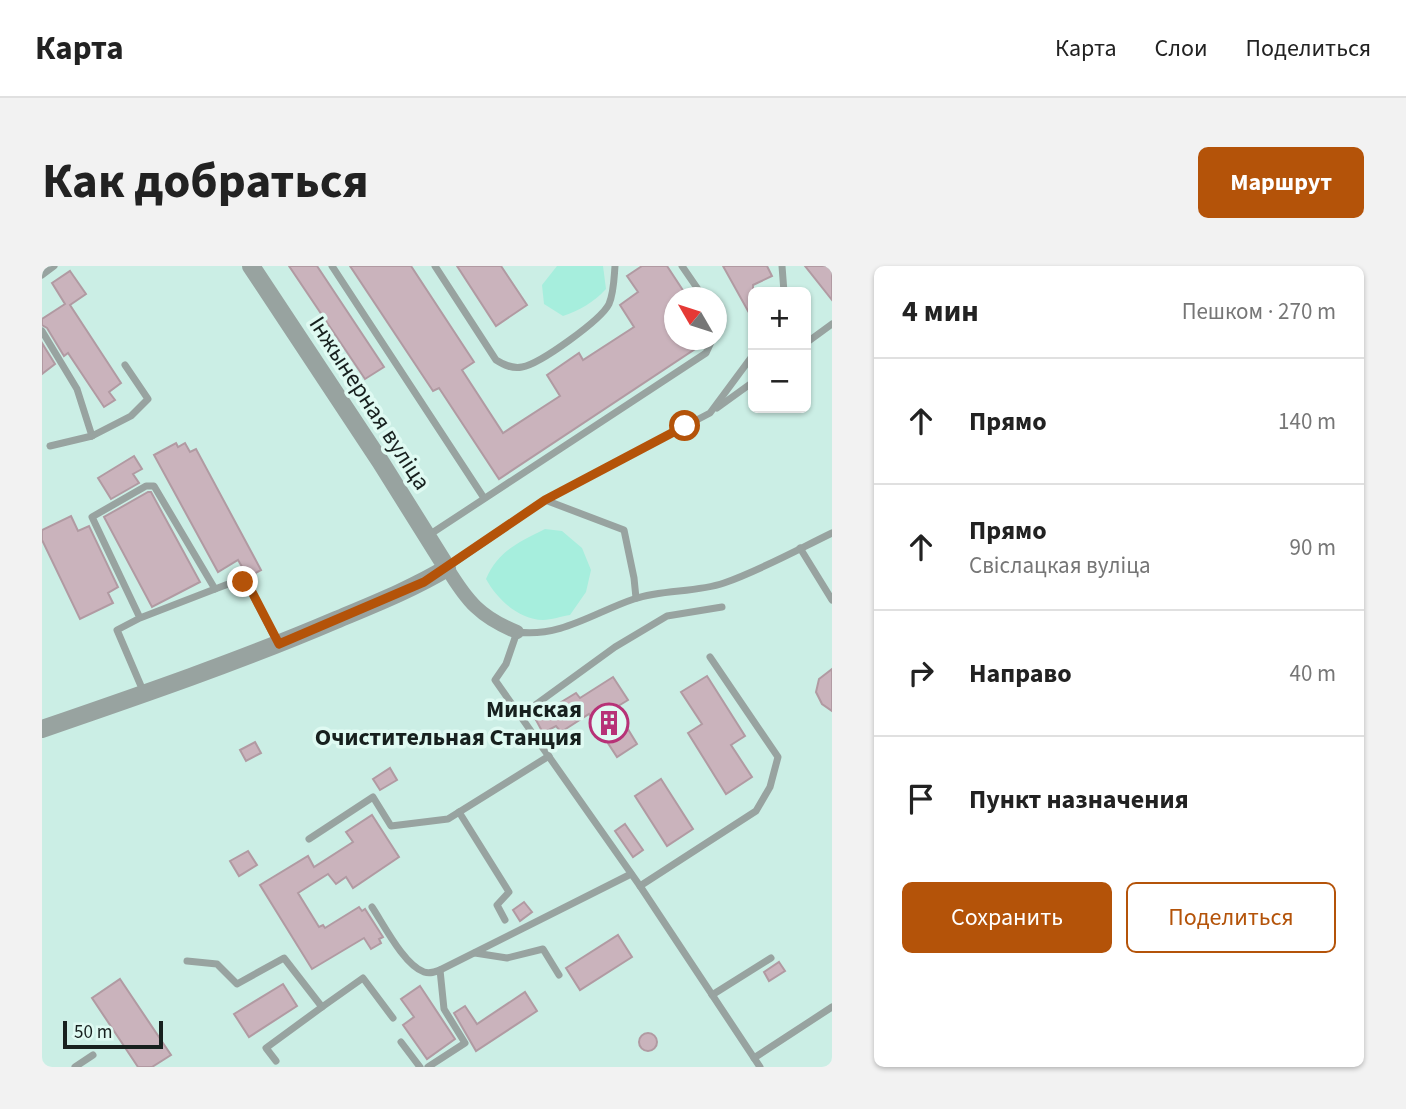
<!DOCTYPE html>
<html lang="ru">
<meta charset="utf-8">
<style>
:root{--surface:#fff;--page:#f2f2f2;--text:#222;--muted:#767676;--line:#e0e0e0;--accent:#b45309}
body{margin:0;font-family:"Source Sans 3",sans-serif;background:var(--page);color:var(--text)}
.controls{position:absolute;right:21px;top:21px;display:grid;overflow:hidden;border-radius:10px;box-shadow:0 2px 5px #0004}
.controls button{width:63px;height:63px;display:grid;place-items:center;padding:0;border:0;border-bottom:2px solid var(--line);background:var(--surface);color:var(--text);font:35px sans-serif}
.compass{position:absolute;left:622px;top:21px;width:63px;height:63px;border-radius:50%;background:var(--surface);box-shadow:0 2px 5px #0004;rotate:309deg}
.scale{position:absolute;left:21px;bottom:18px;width:100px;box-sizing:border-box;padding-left:7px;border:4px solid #17201e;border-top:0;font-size:19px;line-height:24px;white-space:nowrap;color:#17201e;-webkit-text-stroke:5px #dffaf2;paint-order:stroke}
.stop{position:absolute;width:21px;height:21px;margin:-16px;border:5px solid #b45309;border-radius:50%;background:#fff}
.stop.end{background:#b45309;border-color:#fff;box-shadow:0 2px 7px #0008}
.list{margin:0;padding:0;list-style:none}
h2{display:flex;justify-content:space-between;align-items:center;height:91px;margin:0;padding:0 28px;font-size:30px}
h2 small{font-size:23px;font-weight:400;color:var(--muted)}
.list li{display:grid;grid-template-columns:46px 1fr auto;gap:21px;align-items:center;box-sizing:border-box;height:126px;padding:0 28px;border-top:2px solid var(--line)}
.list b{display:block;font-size:26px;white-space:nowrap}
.list p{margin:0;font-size:23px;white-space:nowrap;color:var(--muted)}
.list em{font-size:23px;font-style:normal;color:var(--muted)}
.actions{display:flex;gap:14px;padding:21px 28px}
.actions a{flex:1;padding:16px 0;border:2px solid var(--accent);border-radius:10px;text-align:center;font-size:24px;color:var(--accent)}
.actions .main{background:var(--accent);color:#fff}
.icon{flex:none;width:38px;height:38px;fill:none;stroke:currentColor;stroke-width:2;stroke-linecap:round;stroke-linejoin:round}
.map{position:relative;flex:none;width:790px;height:801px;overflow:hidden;border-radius:10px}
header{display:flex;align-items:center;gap:42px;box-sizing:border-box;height:98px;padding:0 35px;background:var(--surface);border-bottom:2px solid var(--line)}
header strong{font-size:33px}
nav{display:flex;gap:38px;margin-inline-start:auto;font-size:24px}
.intro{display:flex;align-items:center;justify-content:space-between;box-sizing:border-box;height:168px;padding:0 42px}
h1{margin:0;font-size:49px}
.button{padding:18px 32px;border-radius:10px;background:var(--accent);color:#fff;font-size:24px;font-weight:700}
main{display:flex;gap:42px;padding:0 42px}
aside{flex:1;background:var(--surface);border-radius:10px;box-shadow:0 2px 5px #0004}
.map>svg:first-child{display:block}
</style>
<header>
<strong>Карта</strong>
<nav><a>Карта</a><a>Слои</a><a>Поделиться</a></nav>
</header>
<div class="intro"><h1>Как добраться</h1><a class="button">Маршрут</a></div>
<main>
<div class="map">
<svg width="790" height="801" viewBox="0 0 790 801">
<rect width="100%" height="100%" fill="#dffaf2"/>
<!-- built -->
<path fill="#cbeee5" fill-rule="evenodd" d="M0,0H790V801H0ZM711,26H764V142H711ZM632,32H674V74H632Z"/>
<!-- green -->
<g fill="#a6eedd">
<path d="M515,0H561L564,23C551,37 538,44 521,50L502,38L500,19Z"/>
<path d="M503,263L520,265L540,282L549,304L544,326L528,349C520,350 509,354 501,354C476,353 455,333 444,313C457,284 476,277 503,263Z"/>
</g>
<!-- building -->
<g fill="#cab3bc" stroke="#b19aa2" stroke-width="2">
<polygon points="247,0 275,0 342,101 323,113"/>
<polygon points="308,0 369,0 432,96 420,104 461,167 518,130 505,109 537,87 541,94 592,61 578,39 596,26 585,10 600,0 625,0 646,32 633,32 633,74 663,74 662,77 457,213 397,122 391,125"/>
<polygon points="415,0 459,0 485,39 454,60"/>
<polygon points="681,0 725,0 730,10 711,19 711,54"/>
<polygon points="763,0 790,0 790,34"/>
<polygon points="28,5 44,28 28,39 79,117 67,126 73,134 62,141 26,87 22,90 5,62 0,59 0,53 23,38 10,17"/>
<polygon points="0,77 13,98 0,108"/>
<polygon points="134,177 136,181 143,177 148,186 154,183 219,304 206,311 196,294 176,306 112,189"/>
<polygon points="92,190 100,203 91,208 97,217 69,233 56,212"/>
<polygon points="106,226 109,226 116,239 158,316 110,341 62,251"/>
<polygon points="29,250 36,265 47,260 76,321 66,327 71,337 38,353 0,274 0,264"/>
<polygon points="790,403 790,445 780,438 774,426 777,413"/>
<polygon points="665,410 703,470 689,479 710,511 684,528 646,467 660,458 639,426"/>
<polygon points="571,411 586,434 573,442 595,478 575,491 547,448 519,466 514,460 501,467 493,452 534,427 538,432"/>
<polygon points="213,476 219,487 204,495 198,484"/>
<polygon points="348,502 355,514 338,524 331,513"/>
<polygon points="619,513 651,563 625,580 593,530"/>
<polygon points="330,549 357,591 311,622 304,611 294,618 286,608 256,627 277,661 281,659 283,662 317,641 320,645 323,643 341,671 337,673 339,677 329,683 322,672 270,703 218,619 266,590 272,601 311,576 304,566"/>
<polygon points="583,558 601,584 591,591 573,565"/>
<polygon points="206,585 215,599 197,610 188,595"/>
<polygon points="482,636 490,646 478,655 471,644"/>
<polygon points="576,669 590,691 538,724 524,702"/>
<polygon points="737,696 743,705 727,715 722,706"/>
<polygon points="78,713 129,789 110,801 96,801 50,732"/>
<polygon points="241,718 255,740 207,771 192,748"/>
<polygon points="378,720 413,773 385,793 361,759 372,751 359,733"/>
<polygon points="483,726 495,745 434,785 412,747 423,740 435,758"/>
<circle cx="606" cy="776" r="9"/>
</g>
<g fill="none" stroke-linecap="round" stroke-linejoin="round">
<!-- service -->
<g stroke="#98a3a0" stroke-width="7">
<polyline points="290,0 442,232"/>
<path d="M393,0L454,94C462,99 470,103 480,101C498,98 559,54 567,38C572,26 572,12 573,0"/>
<polyline points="640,0 662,32"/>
<polyline points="740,0 742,26"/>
<polyline points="0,9 12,0"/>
<polyline points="0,65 35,123 50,170 8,180"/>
<polyline points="764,77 790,58"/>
<polyline points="675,142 711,116"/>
<polyline points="50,170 89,150 106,133 83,99"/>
<polyline points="503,234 582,264 592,312 594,332"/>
<polyline points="387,269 664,87 670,74"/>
<polyline points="758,282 790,334"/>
<polyline points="406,301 503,234 668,147 711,89"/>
<path d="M173,323C185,319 196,312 206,320L236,378"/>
<polyline points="98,352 173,323 112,220 104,220 50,251 98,352 75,364 102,427"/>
<polyline points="478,450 573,381 625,350 680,341"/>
<polyline points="417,546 467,626 455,639 463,654"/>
<polyline points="267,573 331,531 349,560 406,553 507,490"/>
<polyline points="598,620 714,545 728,521 736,491 668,391"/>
<path d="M330,641C342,659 362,699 382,706C388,708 393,706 398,704L589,608"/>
<polyline points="433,687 465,692 501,683 517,709"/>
<polyline points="145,695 175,698 195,718 242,692 280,741 224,782 234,795"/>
<polyline points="670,729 729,692"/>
<polyline points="280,741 321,712 351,752"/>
<polyline points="359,776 378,801"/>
<polyline points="712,792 790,741"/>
<polyline points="33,801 51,789"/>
<polyline points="386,801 423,777 402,743 398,704"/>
<path d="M718,801L598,620L453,414L464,398L475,366C518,372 553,346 592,333C621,323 653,327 682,317C719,304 755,284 790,267"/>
</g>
<!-- minor -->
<path stroke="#98a3a0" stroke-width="14" d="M405,302C425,335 438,351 475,366"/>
<!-- tertiary -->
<path stroke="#98a3a0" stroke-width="18" d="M0,463C99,429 198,395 294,354C332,338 370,323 405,302L338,195L209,0"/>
</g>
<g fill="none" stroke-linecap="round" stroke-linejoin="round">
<!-- route -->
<polyline stroke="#b45309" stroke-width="9" points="201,316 210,326 237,378 382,316 503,234 643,160"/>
</g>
<!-- icons -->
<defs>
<symbol id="building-ring" viewBox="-11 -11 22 22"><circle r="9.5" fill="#dffaf2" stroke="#b73277" stroke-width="1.5"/><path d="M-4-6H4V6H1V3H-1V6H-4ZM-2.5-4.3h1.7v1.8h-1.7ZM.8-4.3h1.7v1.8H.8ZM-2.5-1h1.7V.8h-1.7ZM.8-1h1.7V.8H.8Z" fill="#b73277"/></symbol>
</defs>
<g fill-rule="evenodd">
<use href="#building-ring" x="545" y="435" width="44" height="44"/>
</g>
<g text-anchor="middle" stroke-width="7" stroke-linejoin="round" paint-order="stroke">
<!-- street labels -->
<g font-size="24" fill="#17201e" stroke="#dffaf2">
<text transform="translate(328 137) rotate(57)" y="8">Інжынерная вуліца</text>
</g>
<!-- poi labels -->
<g font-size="24" font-weight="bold" fill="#17201e" stroke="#dffaf2" text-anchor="end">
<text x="540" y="451">Минская<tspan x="540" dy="28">Очистительная Станция</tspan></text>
</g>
</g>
</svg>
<div class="controls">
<button>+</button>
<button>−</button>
</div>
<svg class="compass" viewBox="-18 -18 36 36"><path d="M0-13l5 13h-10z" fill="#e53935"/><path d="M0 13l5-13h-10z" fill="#767676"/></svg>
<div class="scale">50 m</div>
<div class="stop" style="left:643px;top:160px"></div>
<div class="stop end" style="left:201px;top:316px"></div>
</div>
<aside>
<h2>4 мин<small>Пешком · 270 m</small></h2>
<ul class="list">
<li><svg class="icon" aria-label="ahead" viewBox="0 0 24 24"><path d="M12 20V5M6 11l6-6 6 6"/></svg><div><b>Прямо</b></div><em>140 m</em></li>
<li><svg class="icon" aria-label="ahead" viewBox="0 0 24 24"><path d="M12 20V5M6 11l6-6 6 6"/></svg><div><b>Прямо</b><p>Свіслацкая вуліца</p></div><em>90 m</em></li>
<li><svg class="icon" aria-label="right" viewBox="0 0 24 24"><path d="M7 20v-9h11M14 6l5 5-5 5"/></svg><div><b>Направо</b></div><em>40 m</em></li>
<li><svg class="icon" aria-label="arrive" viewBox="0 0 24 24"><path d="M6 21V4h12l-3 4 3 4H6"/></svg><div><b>Пункт назначения</b></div></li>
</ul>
<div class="actions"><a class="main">Сохранить</a><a>Поделиться</a></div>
</aside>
</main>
